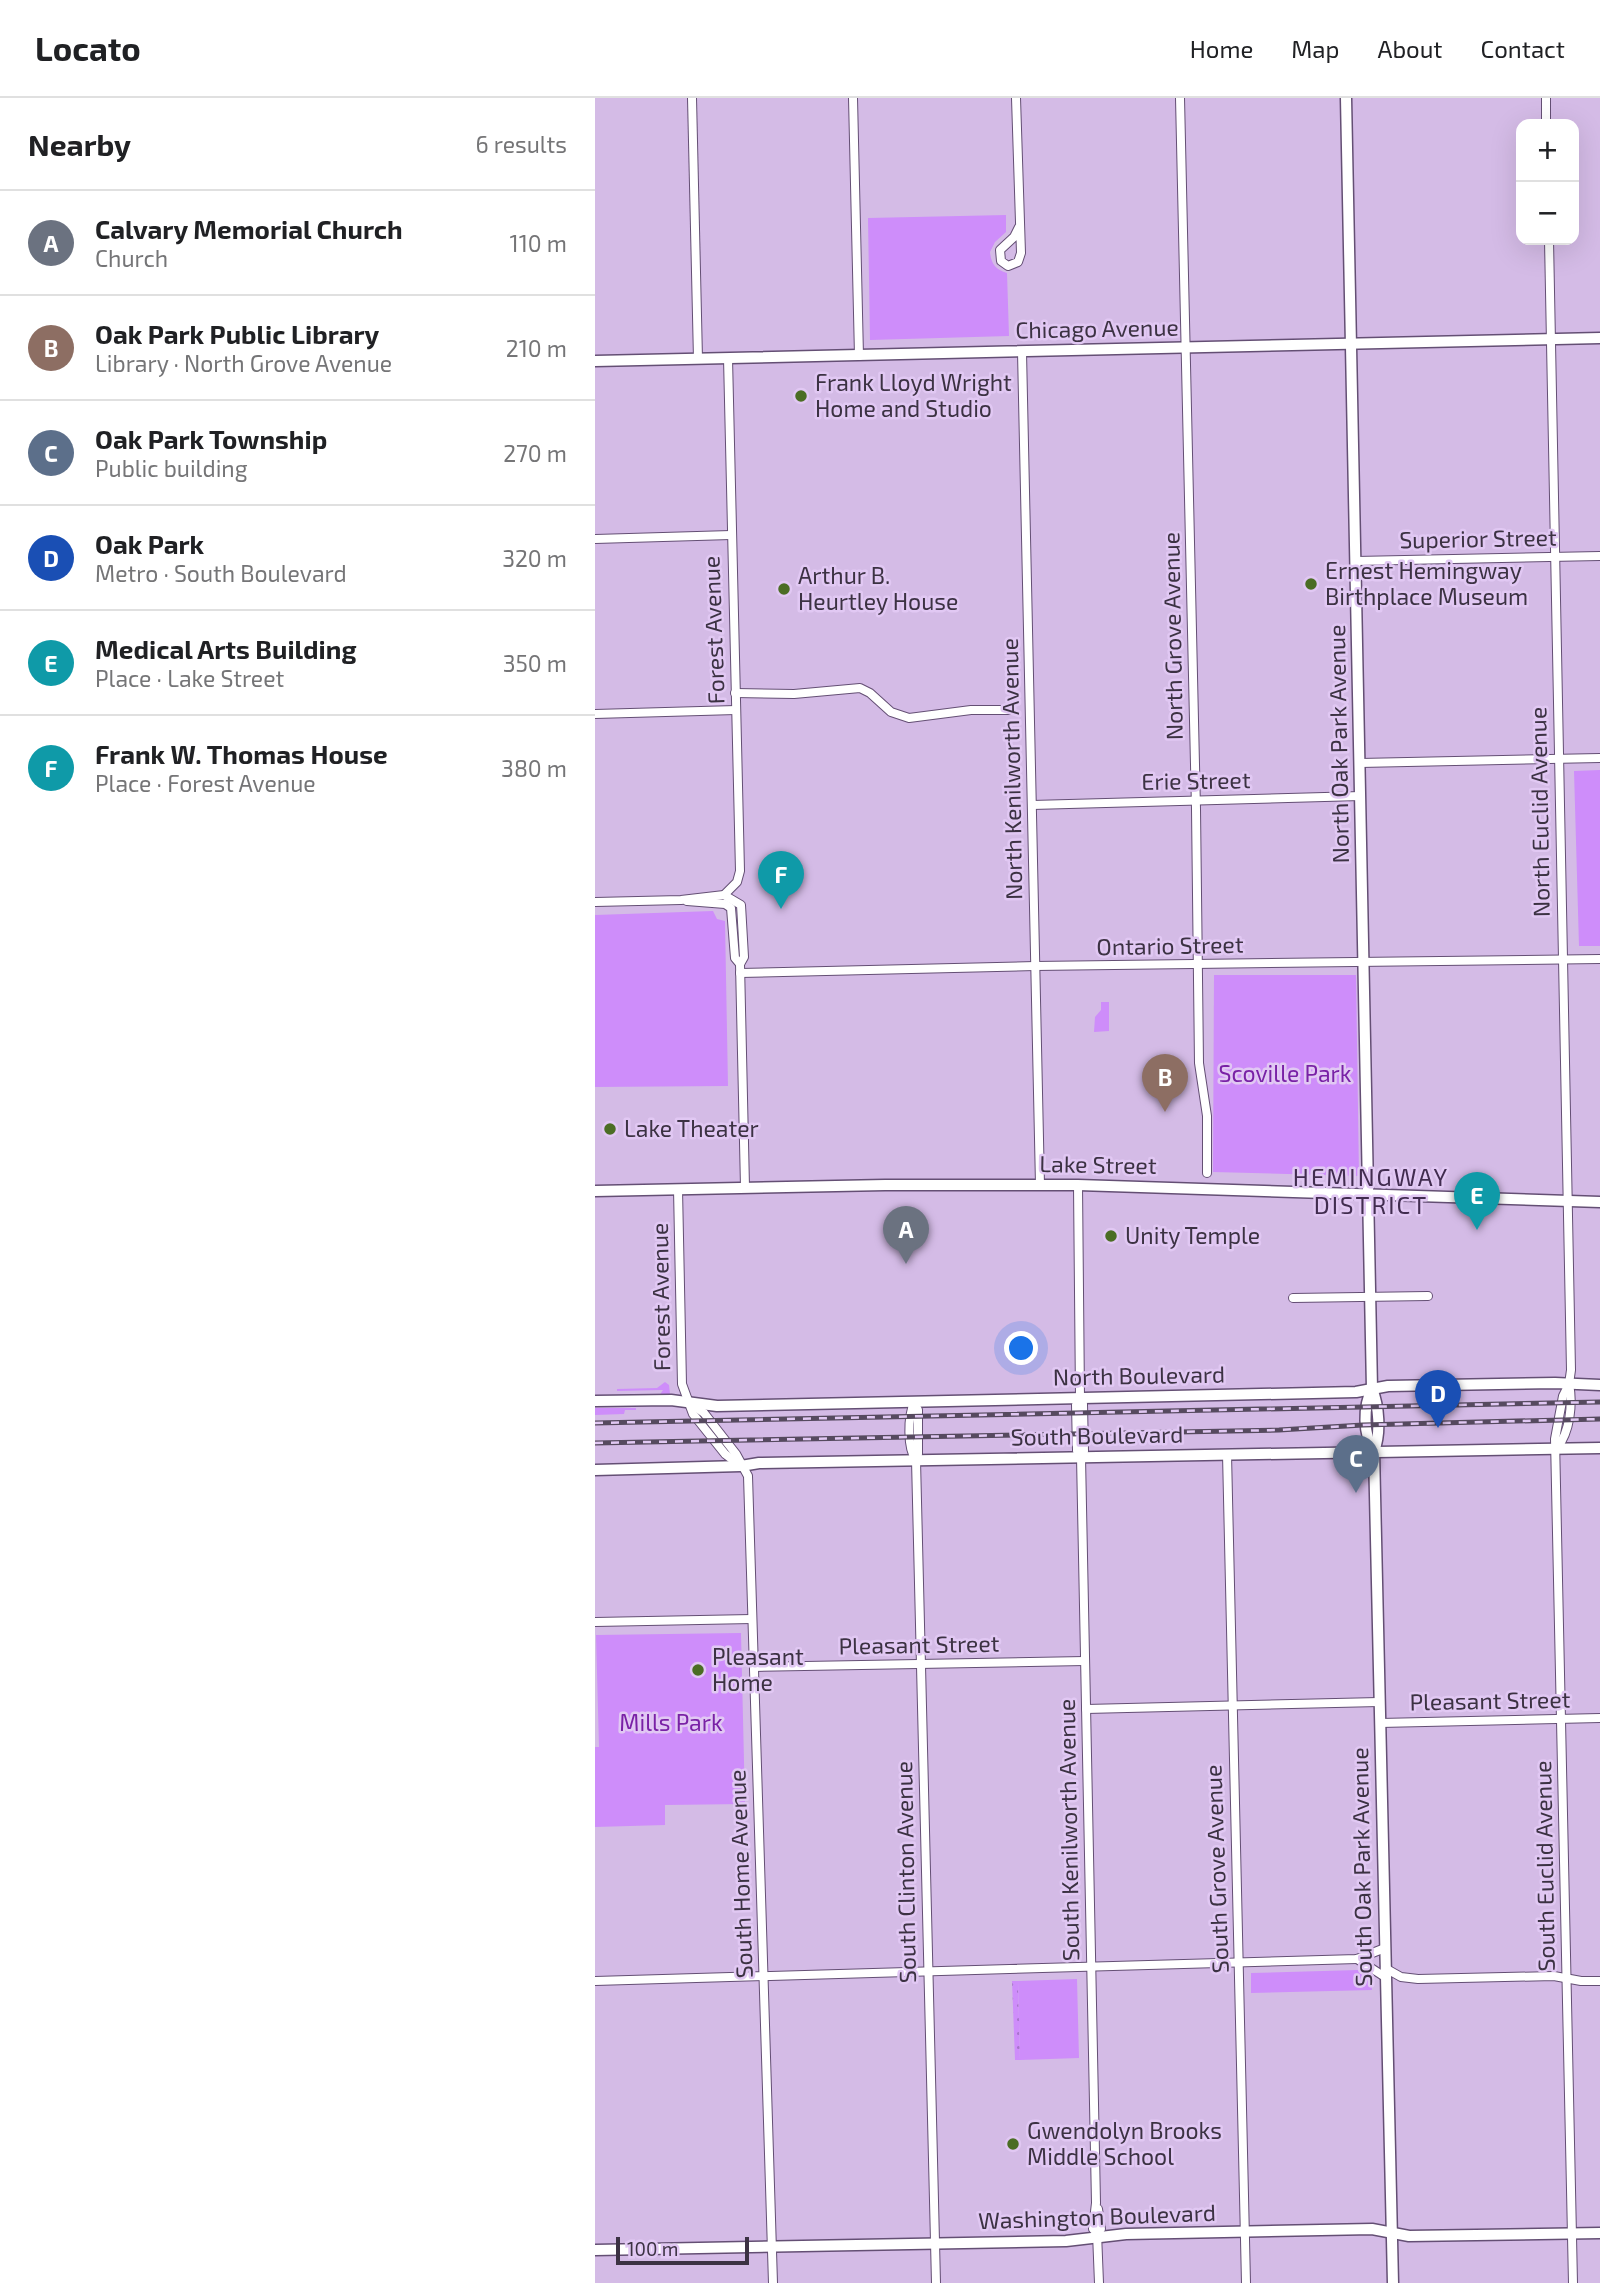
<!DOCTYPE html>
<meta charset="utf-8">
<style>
:root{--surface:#fff;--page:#f2f2f2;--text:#202124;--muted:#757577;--line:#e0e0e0;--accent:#7c3aed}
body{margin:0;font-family:"Exo 2",sans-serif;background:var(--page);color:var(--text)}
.controls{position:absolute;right:21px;top:21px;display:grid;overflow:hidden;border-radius:14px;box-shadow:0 7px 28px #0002}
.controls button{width:63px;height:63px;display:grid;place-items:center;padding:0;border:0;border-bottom:2px solid var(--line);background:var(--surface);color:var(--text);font:35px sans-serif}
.scale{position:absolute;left:21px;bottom:18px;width:133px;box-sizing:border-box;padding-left:7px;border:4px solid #3c3243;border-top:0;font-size:19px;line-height:24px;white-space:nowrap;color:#3c3243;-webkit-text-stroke:5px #e1c8f3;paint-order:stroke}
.you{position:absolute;left:427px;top:1251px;width:24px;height:24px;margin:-18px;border:5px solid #fff;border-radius:50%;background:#1a73e8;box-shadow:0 0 0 10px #1a73e833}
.badge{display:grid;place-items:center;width:46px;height:46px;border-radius:50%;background:var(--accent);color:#fff;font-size:23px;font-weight:700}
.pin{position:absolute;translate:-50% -58px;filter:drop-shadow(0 2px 4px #0008)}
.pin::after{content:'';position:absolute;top:37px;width:24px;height:21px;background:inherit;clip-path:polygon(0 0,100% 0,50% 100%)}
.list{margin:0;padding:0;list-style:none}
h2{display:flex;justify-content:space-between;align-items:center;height:91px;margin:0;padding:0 28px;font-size:30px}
h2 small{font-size:23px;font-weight:400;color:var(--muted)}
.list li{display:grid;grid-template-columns:46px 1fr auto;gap:21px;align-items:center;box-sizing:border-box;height:105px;padding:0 28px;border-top:2px solid var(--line)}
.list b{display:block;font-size:26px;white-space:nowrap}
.list p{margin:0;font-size:23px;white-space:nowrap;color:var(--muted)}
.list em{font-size:23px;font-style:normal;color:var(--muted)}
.map{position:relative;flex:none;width:1005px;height:2185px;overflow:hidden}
header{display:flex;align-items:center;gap:42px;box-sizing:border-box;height:98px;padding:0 35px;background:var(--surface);border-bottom:2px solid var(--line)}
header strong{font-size:33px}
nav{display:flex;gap:38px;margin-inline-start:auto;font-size:24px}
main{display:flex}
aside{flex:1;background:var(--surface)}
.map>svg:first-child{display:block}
</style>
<header>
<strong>Locato</strong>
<nav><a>Home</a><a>Map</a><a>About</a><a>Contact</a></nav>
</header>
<main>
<aside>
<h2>Nearby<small>6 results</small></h2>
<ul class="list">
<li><span class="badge" style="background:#6b7280">A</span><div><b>Calvary Memorial Church</b><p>Church</p></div><em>110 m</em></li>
<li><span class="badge" style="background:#8d6e63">B</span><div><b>Oak Park Public Library</b><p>Library · North Grove Avenue</p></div><em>210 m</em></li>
<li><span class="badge" style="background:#5c6f8a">C</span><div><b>Oak Park Township</b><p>Public building</p></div><em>270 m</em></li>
<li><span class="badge" style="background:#1a4fb4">D</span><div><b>Oak Park</b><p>Metro · South Boulevard</p></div><em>320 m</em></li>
<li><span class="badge" style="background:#0f9aa8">E</span><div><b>Medical Arts Building</b><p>Place · Lake Street</p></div><em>350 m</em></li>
<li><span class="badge" style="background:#0f9aa8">F</span><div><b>Frank W. Thomas House</b><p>Place · Forest Avenue</p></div><em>380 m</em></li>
</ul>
</aside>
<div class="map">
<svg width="1005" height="2185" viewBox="0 0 1005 2185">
<defs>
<pattern id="grass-dots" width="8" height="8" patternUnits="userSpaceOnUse" patternTransform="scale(1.75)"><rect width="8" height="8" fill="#ce8dfa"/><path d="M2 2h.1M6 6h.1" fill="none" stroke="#a874cc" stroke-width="1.8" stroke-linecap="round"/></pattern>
</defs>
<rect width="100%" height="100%" fill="#d4bbe6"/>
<!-- grass -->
<polygon fill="url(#grass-dots)" points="417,1883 423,1883 425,1962 420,1962"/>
<!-- green -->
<g fill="#ce8dfa">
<path d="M411,117V134L400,144L395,154C396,166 401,172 412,175L414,238L275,242L273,120Z"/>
<polygon points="1005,672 1005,848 984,848 979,673"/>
<polygon points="118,813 122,821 130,823 133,988 0,989 0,817"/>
<polygon points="619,877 761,877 764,1078 618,1074"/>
<polygon points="506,904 514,904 514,933 499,934 500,919 506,912"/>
<polygon points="70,1284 74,1287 75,1296 64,1298 68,1292 22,1293 22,1291 62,1290"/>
<polygon points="0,1310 41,1310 41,1312 30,1312 29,1316 0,1317"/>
<polygon points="146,1535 150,1706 70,1707 70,1727 0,1729 0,1649 4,1649 1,1537"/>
<path d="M763,1872C773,1875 777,1882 777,1892L656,1895V1875Z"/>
<polygon points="482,1881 484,1960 425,1962 423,1883"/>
</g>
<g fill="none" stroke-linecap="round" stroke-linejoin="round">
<defs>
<g id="street">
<polyline points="97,0 103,261"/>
<polyline points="258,0 264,258"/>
<polyline points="421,0 426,155 423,164 413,168 406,163 405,152 419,139 424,129"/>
<polyline points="585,0 601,711 604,965 612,1018 612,1075"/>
<polyline points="951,0 951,26"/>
<polyline points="954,142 976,1272 974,1286 968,1298 960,1341 978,2185"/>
<polyline points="427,254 445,1087"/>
<polyline points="0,441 136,437"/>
<polyline points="761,463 1005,458"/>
<polyline points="140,595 199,596 265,590 275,595 296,614 314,620 376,612 415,612"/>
<polyline points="0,616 141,612"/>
<polyline points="765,665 1005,660"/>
<polyline points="437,707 766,698"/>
<polyline points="129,797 142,784 145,773 133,260"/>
<polyline points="92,803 130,806 136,810 140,860 145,866"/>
<polyline points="0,804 86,802 129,797 146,807 149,859 145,866 150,1089"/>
<polyline points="145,875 440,868 1005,861"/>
<polyline points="483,1087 485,1300 488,1306 489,1353 486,1359 501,2105 498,2131 502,2135 504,2185"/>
<polyline points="83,1091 87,1286 98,1316 130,1356 146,1368"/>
<polyline points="698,1200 833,1198"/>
<polyline points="485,1300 481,1307 482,1353 486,1359"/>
<polyline points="95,1305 109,1315 141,1356 153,1378 178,2185"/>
<polyline points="319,1305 323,1312 323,1356 321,1362 341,2185"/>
<path d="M319,1305C313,1318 312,1350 321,1362"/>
<path d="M962,1350C975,1334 978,1306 974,1286"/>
<polyline points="632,1356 651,2185"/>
<polyline points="0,1524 157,1521"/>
<polyline points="159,1569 490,1563"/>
<polyline points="491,1611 784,1604"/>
<polyline points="785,1625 1005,1620"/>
<polyline points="762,1861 790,1879"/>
<polyline points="790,1870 806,1879 823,1881 959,1878 986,1883 1005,1883"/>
<polyline points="0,1883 762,1861 790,1850"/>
<polyline points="502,2135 506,2131 503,2111"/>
</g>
<g id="secondary">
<path d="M751,0L777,1291C784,1308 786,1335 779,1353L798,2185"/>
<polyline points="0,263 1005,240"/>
<polyline points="0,1093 290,1087 483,1087 1005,1104"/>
<path d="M777,1291C768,1308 768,1337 779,1353"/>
<polyline points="0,1303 76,1302 122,1308 761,1294 793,1288 960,1285 1005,1287"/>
<polyline points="0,1372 146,1368 164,1365 1005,1350"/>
<polyline points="0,2152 471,2143 531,2136 777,2131 814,2138 1005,2135"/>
</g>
</defs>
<!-- street casing -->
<use href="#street" stroke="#644f74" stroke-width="10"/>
<!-- secondary casing -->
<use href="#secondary" stroke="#644f74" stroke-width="13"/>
<!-- street -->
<use href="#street" stroke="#fff" stroke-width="8"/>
<!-- secondary -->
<use href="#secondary" stroke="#fff" stroke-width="10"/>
<defs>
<g id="rail">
<polyline points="0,1325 1005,1304"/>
<polyline points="0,1345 684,1332 768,1327 1005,1321"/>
</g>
</defs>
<!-- rail casing -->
<use href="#rail" stroke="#564a5f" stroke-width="5"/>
<!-- rail -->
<use href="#rail" stroke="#e1c8f3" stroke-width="2.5" stroke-dasharray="8" stroke-linecap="butt"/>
</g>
<!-- markers -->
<g fill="#4b6d24" stroke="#e1c8f3" stroke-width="2.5">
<circle cx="206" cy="298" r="7"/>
<circle cx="716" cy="486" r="7"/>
<circle cx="189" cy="491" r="7"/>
<circle cx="15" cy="1031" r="7"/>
<circle cx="516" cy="1138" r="7"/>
<circle cx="103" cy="1572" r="7"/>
<circle cx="418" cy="2046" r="7"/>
</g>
<g text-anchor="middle" stroke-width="5" stroke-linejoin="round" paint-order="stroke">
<!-- street labels -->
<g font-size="23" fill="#3c3243" stroke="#e1c8f3">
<text transform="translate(502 231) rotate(-1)" y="8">Chicago Avenue</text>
<text transform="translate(883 441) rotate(-1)" y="8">Superior Street</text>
<text transform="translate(119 532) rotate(-92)" y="8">Forest Avenue</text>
<text transform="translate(578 538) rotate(-91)" y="8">North Grove Avenue</text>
<text transform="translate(744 646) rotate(-91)" y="8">North Oak Park Avenue</text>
<text transform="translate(417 671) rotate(-91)" y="8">North Kenilworth Avenue</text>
<text transform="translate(601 683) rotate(-1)" y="8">Erie Street</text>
<text transform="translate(945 714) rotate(-91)" y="8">North Euclid Avenue</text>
<text transform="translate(575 848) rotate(-1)" y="8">Ontario Street</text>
<text transform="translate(503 1067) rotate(1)" y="8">Lake Street</text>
<text transform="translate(66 1199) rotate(-91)" y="8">Forest Avenue</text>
<text transform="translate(544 1278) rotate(-1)" y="8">North Boulevard</text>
<text transform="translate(502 1338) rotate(-1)" y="8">South Boulevard</text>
<text transform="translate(324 1547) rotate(-1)" y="8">Pleasant Street</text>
<text transform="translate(895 1603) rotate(-1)" y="8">Pleasant Street</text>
<text transform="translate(474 1732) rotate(-91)" y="8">South Kenilworth Avenue</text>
<text transform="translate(950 1768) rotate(-91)" y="8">South Euclid Avenue</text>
<text transform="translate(767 1769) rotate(-91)" y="8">South Oak Park Avenue</text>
<text transform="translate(622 1771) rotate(-92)" y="8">South Grove Avenue</text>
<text transform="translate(311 1774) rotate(-91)" y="8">South Clinton Avenue</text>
<text transform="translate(146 1776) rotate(-92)" y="8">South Home Avenue</text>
<text transform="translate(502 2119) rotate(-2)" y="8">Washington Boulevard</text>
</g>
<!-- poi labels -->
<g font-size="23" fill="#3c3243" stroke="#e1c8f3" text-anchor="start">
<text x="220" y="293">Frank Lloyd Wright<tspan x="220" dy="26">Home and Studio</tspan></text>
<text x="730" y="481">Ernest Hemingway<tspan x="730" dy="26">Birthplace Museum</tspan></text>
<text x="203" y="486">Arthur B.<tspan x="203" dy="26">Heurtley House</tspan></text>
<text x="29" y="1039">Lake Theater</text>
<text x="530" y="1146">Unity Temple</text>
<text x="117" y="1567">Pleasant<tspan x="117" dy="26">Home</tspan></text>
<text x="432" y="2041">Gwendolyn Brooks<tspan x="432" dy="26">Middle School</tspan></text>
</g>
<!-- park labels -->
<g font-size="23" fill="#7921a6" stroke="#e1c8f3">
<text x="690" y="984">Scoville Park</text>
<text x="76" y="1633">Mills Park</text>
</g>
<!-- neighbourhood labels -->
<g font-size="24" letter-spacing="2" fill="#412c4f" stroke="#e1c8f3">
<text x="776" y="1088">HEMINGWAY<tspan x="776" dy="28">DISTRICT</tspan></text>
</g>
</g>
</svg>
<div class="controls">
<button>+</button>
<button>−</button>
</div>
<div class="scale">100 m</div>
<div class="you"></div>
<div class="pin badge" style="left:311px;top:1166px;background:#6b7280">A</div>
<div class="pin badge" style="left:570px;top:1014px;background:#8d6e63">B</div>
<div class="pin badge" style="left:761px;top:1395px;background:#5c6f8a">C</div>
<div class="pin badge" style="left:843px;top:1330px;background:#1a4fb4">D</div>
<div class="pin badge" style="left:882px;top:1132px;background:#0f9aa8">E</div>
<div class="pin badge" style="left:186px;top:811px;background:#0f9aa8">F</div>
</div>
</main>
